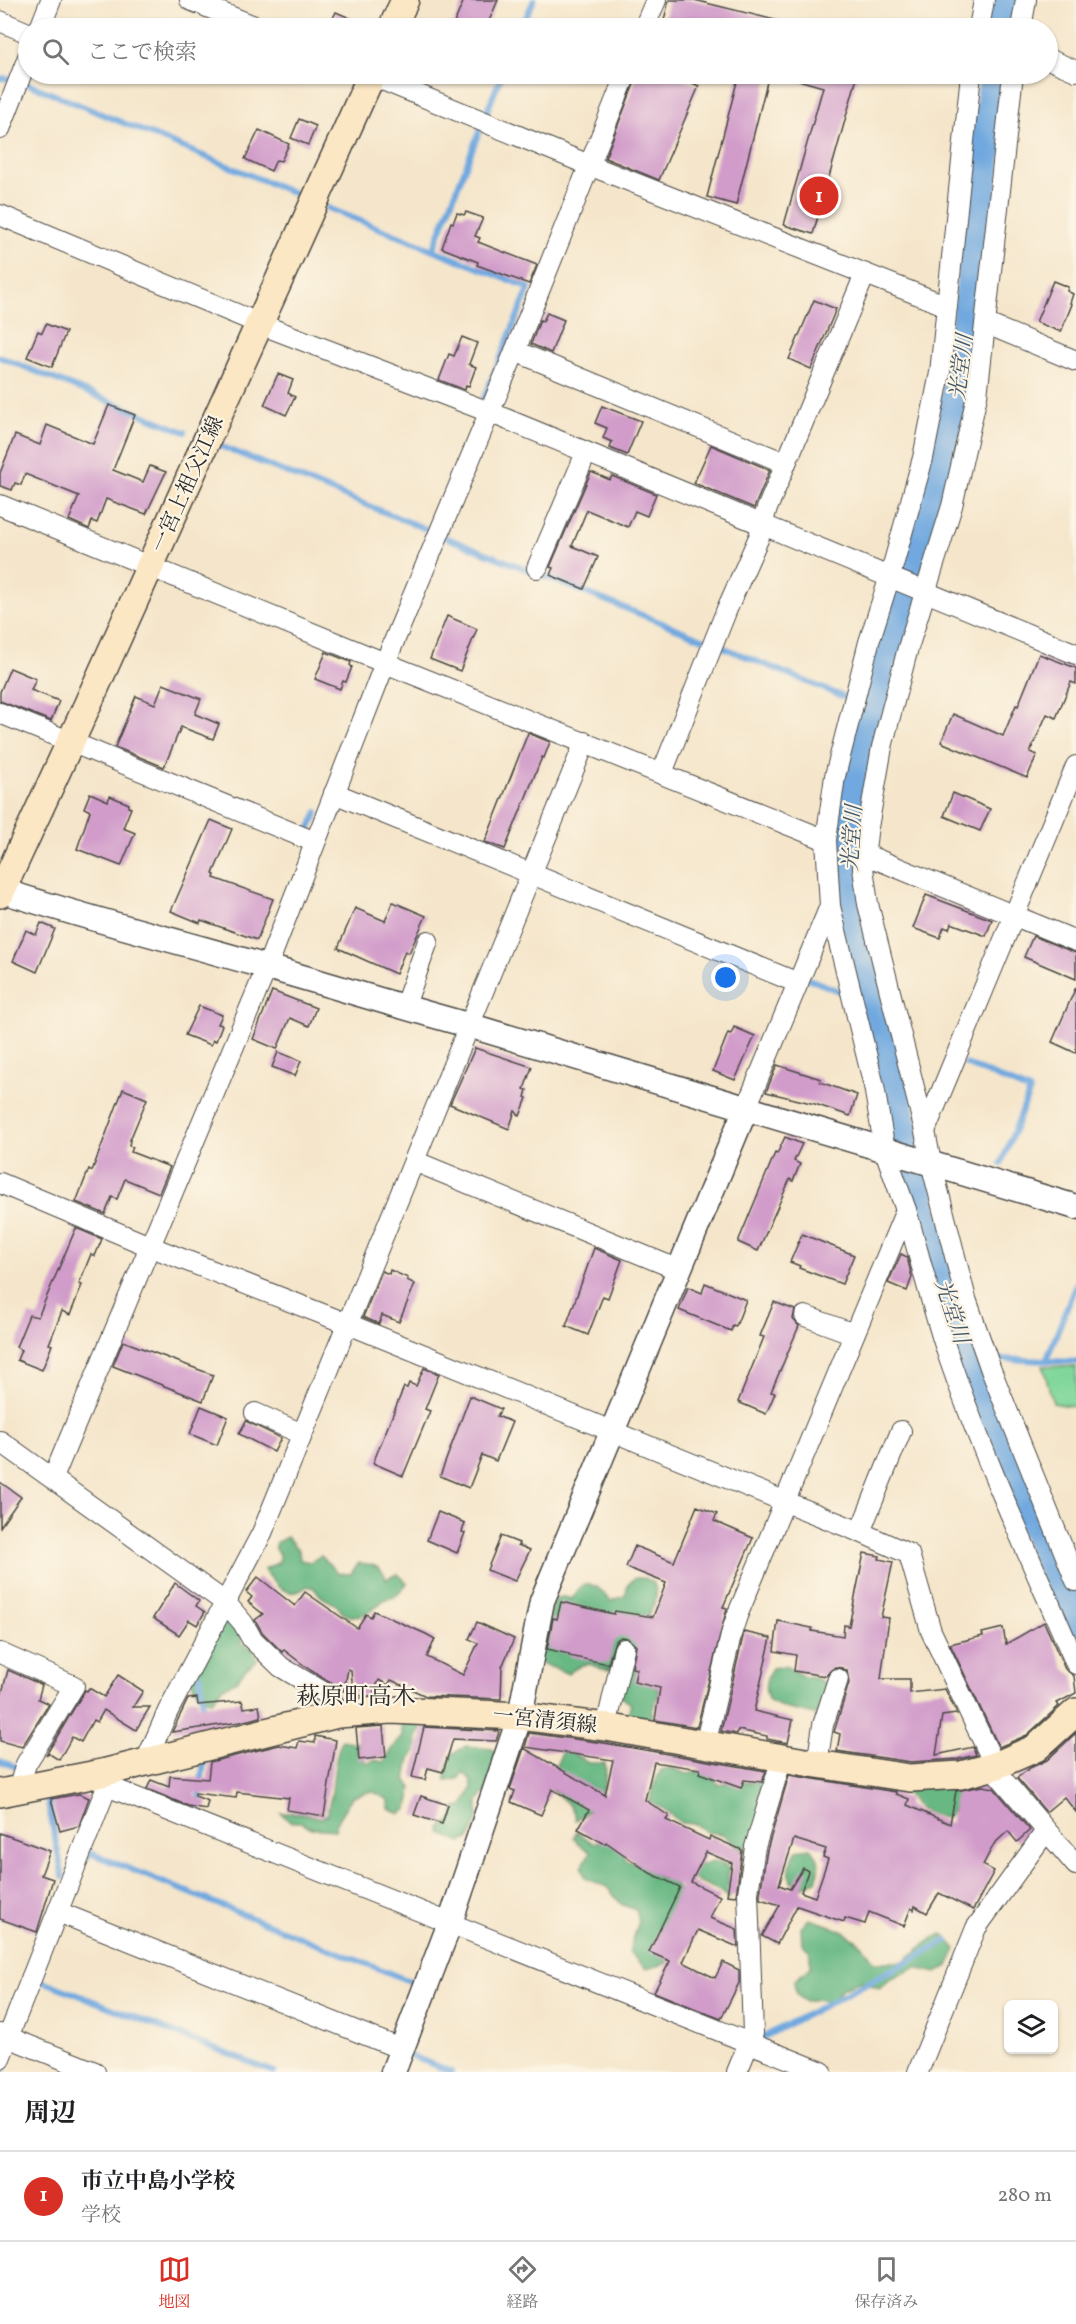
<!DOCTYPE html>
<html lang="ja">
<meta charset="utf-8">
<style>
:root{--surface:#fff;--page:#f6f6f6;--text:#202124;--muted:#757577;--line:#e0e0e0;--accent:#d93025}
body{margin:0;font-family:Vollkorn,"Noto Serif JP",serif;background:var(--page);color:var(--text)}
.controls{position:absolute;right:18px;bottom:18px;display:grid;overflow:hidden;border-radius:9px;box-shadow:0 2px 4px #0004}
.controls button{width:54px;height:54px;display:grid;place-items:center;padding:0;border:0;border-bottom:2px solid var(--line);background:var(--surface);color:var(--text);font:30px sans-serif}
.you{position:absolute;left:726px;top:978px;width:21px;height:21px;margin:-15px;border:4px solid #fff;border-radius:50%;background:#1a73e8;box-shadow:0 0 0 9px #1a73e833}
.badge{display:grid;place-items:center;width:39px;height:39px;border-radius:50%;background:var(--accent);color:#fff;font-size:20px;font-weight:700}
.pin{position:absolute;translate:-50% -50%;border:3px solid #fff;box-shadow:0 2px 6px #0006}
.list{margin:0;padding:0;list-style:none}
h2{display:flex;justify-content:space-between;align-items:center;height:78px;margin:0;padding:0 24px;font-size:26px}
h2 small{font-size:20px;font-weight:400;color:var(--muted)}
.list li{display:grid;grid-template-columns:39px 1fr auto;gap:18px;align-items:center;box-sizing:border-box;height:90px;padding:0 24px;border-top:2px solid var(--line)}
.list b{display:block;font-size:22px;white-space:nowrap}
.list p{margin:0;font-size:20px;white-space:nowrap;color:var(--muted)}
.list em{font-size:20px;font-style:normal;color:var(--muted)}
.icon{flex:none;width:33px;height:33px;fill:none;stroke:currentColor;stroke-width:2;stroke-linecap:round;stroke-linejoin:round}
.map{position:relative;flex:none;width:1076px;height:2072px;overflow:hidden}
.search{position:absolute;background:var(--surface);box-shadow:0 2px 4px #0004;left:18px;right:18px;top:18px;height:66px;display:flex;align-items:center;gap:15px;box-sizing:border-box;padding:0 21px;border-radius:33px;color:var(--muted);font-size:22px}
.sheet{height:168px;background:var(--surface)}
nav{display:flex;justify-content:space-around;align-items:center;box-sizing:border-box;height:84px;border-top:2px solid var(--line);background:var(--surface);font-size:16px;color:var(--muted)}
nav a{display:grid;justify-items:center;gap:3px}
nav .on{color:var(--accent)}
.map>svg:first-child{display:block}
</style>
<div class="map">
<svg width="1076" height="2072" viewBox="0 0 1076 2072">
<rect width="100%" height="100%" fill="#fcf5e5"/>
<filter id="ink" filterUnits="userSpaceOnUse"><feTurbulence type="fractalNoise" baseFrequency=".0167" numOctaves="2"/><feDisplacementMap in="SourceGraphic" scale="12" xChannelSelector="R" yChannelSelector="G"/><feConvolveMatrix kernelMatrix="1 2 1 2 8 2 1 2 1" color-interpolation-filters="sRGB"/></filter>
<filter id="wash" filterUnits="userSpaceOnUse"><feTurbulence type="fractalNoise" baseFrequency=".008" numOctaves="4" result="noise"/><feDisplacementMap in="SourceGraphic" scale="24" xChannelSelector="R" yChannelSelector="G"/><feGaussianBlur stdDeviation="1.35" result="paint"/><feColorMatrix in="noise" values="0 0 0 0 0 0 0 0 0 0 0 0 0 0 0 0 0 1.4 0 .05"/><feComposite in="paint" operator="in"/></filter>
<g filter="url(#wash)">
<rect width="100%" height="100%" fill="#f5e6cb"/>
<!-- green -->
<polygon fill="#81d79b" stroke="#568163" stroke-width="1.5" points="1043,1366 1076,1367 1076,1407 1053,1403"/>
<!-- forest -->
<g fill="#68b883" stroke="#4a7257" stroke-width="1.5">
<path d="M287,1537L299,1551L300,1560L310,1562L321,1556L338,1573L351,1574L358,1563C371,1564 382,1565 386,1579L398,1574L407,1583C400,1593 396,1598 383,1600C375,1610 355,1623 342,1612C340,1610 339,1607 336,1605C327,1599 320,1598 314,1588L307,1586C290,1602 274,1585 264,1570L279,1562V1554L275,1549L277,1542Z"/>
<path d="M635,1578H645L653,1582C662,1602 650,1605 646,1622C643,1636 648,1666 648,1681L658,1689L659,1694L652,1710V1722L630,1721L628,1713L631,1704L620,1696L615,1670C591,1672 594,1653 568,1674C557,1668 546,1667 536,1660L555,1598L564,1597L572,1599L581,1586L588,1584L597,1587L611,1601L625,1596L628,1585Z"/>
<path d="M230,1620L241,1627V1643L252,1648L257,1660L246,1669L235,1682L223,1687L211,1701C200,1696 194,1690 191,1678L218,1627Z"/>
<path d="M785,1666L804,1677L815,1678L825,1683L830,1695L825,1708L816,1715L784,1708L769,1701C763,1688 765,1681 772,1668Z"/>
<path d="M402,1717L421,1720V1728L417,1737L416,1751L410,1758L406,1780L412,1788L408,1809L400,1814L389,1808V1800L372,1791L352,1797L338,1819L335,1830L311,1828L302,1822H290L281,1813H301L321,1818L328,1814C328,1805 331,1799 332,1791C334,1774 335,1756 342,1740L357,1743V1754L367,1763L375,1760L383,1762C391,1755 392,1745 402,1738Z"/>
<polygon points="466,1746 492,1749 499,1757 486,1791 478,1802 478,1819 469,1839 461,1842 441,1834 440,1828 452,1819 455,1808 463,1806 472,1788 471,1780 463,1772 458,1779 446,1781 446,1773 452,1754"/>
<path d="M562,1751L574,1754L588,1763H605C609,1785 595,1809 576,1820C575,1806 556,1794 546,1785C551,1772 559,1764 562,1751Z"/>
<polygon points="672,1768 687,1774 706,1770 718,1784 734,1782 764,1783 768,1792 754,1840 741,1849 722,1834 706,1832 696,1824 681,1823 664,1809 650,1801 653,1787 661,1770"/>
<path d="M898,1780L959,1782C959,1797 956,1806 947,1818C940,1818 925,1812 919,1807C910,1801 915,1797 901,1791Z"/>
<path d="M576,1832L593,1843L606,1840L623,1843L625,1859C632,1864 642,1865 648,1870C660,1878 655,1878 671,1880L683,1897L666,1964L646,1969L629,1952L639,1921L636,1910L621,1904L607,1887L585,1878L582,1867L590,1852L580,1845L574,1837Z"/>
<path d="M811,1848C821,1859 820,1868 816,1881L803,1887L791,1882L789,1866L797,1850Z"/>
<path d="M713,1861L724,1864L729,1869C725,1880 732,1887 729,1899L720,1891L691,1878L694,1867Z"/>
<path d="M809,1919C835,1926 861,1937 874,1962H902L933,1938L943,1934L956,1949L948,1966L937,1973L916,1968L894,1977L879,1988L862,1981L842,1988L830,2004L819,1999L805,2001L796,1994L794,1981L810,1967V1951L802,1944L801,1928Z"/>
</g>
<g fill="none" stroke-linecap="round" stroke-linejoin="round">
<!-- stream -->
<g stroke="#70a8df" stroke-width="6">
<polyline points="521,28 534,0"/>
<polyline points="0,78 10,79"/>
<polyline points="26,83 296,194"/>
<polyline points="485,116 502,74"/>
<polyline points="328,208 529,288 484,398"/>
<polyline points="433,250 481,127"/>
<polyline points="0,357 185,432"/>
<polyline points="220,446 431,531"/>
<polyline points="442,536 708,641"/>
<polyline points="722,641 720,646 846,698"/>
<polyline points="308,833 317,812"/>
<polyline points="809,979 846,994"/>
<polyline points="857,999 872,1004"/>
<polyline points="966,1064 1030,1091 1001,1164"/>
<polyline points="998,1359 1076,1362"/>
<polyline points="1046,1361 1076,1284"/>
<polyline points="194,1667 200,1675 203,1711"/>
<polyline points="0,1761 19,1768"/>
<polyline points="47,1798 63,1877"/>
<polyline points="201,1817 197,1815 205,1754"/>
<polyline points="88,1857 90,1853 417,1984"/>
<polyline points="40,1980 274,2072"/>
<polyline points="760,2039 947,1941"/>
<polyline points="409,2055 451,2072"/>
<polyline points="3,2072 8,2059"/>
</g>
<!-- river -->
<g stroke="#70a8df" stroke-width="34">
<polyline points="1003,28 1009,0"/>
<polyline points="997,74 984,157 972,293 954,419 937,494 915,569 881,670 857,769 848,829 845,869 861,955 922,1214 973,1370 1020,1489 1076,1618"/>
</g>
</g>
<g id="blocks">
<!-- building -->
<g fill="#d19cca" fill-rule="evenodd">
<polygon points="464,0 498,0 486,28 452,28"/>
<polygon points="669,0 694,0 787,23 787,28 662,28"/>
<polygon points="336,12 373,28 328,28"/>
<polygon points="638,74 671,74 699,86 659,180 605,158"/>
<polygon points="739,74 769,74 736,205 707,197"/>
<polygon points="792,74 858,74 813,234 784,225 823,87 791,78"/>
<polygon points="299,119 316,126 308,145 291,138"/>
<polygon points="259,130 289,144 281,161 276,160 271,171 245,159"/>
<polygon points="466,212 483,218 475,236 480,238 478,242 537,265 529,284 477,265 478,262 442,248 451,222 453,223 457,213 464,215"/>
<polygon points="1053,281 1068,287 1067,291 1073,294 1070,303 1072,304 1061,332 1036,322"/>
<polygon points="814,300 836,309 811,369 789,359"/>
<polygon points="547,313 564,320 551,353 531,344 540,320 543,321"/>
<polygon points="46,324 66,332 52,367 27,357 38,331 42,333"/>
<polygon points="462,337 477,343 469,364 476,367 469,386 466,385 465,390 439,380 449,354 454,356"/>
<polygon points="278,374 293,380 288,393 295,397 286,415 264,405"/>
<polygon points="109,405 135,415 113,470 143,482 150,466 166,472 146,514 106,499 97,523 92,521 89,529 69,520 79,496 25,474 21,485 15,483 12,490 0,486 0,473 15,435 40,445 47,425 93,444"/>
<polygon points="602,406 641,421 627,455 610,448 612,442 603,438 607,428 595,423"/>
<polygon points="711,445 770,470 754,508 694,483"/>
<polygon points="591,472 610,480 612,476 656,494 647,516 635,511 628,527 587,510 572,546 598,557 584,589 550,575 553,568 550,567"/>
<polygon points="447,616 477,629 460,671 430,659"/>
<polygon points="326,652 351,662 350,665 352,667 346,682 343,681 340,689 315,679"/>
<polygon points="1039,654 1076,668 1076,684 1071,682 1056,718 1047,714 1030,752 1037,755 1027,778 941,742 953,714 1003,736 1016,705 1018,706"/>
<polygon points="10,668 36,679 31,690 59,701 51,721 0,701 0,692"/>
<polygon points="163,684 201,699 195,714 219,724 213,739 181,727 164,767 115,747 136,696 155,704"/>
<polygon points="528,733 550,742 544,758 542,757 505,849 485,842"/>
<polygon points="90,793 108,801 110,796 129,804 128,807 131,808 123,828 135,833 121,866 77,849 90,811 84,808"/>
<polygon points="953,793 990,809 980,831 944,816"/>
<polygon points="211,820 232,829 213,874 215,875 214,878 273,899 257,940 201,920 200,923 171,911"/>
<polygon points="926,895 992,920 986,936 951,923 949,929 944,927 940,938 913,928"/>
<polygon points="393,902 426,916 409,953 405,951 396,974 338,948 355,908 385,921"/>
<polygon points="41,923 55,929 37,972 13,961 26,930 36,935"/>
<polygon points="1033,936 1076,953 1076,979 1024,957"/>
<polygon points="1076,987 1076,1053 1052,1042"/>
<polygon points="272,991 316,1008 309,1026 290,1018 277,1049 253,1039"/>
<polygon points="199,1006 222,1015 218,1024 222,1025 216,1041 213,1040 211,1045 185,1035"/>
<polygon points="734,1027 755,1036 735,1080 713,1071 728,1033 731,1034"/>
<polygon points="475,1048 532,1067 524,1089 527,1090 525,1097 527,1098 520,1116 515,1111 509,1129 450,1104"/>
<polygon points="278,1052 301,1061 295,1076 272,1067"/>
<polygon points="777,1065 821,1079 820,1082 857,1095 850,1116 815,1104 766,1092"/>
<polygon points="123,1089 147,1099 130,1140 129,1146 133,1147 131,1152 170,1167 159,1193 125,1179 117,1199 112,1197 105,1214 76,1202 89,1169 92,1171"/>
<polygon points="785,1137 802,1144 794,1161 800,1164 793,1181 790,1179 758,1251 738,1242 775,1153 777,1154"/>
<polygon points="76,1228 102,1239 95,1256 91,1254 79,1284 82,1285 70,1315 62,1311 49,1344 52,1345 42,1370 17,1360 21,1350 16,1347 29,1315 38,1317"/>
<polygon points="802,1234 854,1255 842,1284 799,1268 800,1266 790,1262"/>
<polygon points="594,1248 622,1260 608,1298 603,1296 588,1335 566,1326"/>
<polygon points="901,1254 907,1257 912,1277 907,1291 888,1283"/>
<polygon points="390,1270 408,1278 407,1280 415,1284 399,1322 382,1315 379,1324 363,1317 382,1271 389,1274"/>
<polygon points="705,1283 746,1300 736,1326 733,1325 731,1331 679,1310 688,1287 702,1293"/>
<polygon points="774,1302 795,1310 793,1319 799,1326 771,1392 775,1393 766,1414 738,1402 764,1337 760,1336"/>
<polygon points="123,1341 213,1375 203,1401 113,1366"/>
<polygon points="424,1368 439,1374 425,1409 430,1411 403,1476 373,1463 404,1387 407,1388 409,1383 416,1386"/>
<polygon points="470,1396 501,1409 497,1416 512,1422 496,1461 482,1455 469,1488 440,1476"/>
<polygon points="201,1406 228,1417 217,1445 190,1434"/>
<polygon points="246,1421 281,1438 274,1452 239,1434"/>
<polygon points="0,1482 21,1497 0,1527"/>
<polygon points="697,1506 717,1514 714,1521 753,1538 723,1607 727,1608 697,1727 655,1720 660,1688 634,1682 637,1669 632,1668 636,1646 627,1638 621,1637 615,1641 608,1664 569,1656 569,1654 547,1649 553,1618 557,1619 561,1602 614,1614 615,1611 653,1617 666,1583 626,1567 635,1546 674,1562"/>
<polygon points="438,1512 465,1523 462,1532 465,1533 457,1553 427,1540"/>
<polygon points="501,1536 519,1543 518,1545 530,1550 515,1581 487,1570"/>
<polygon points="864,1553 880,1556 879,1559 893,1562 881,1617 889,1618 881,1679 910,1679 910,1693 945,1689 957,1714 942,1716 936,1755 973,1747 976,1755 958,1759 911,1762 837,1751 840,1734 834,1732 849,1683 847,1671 842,1668 835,1667 830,1671 826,1676 794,1671 796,1655 774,1651 778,1621 812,1628 812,1631 843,1636 844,1625 849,1626"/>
<polygon points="258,1577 295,1606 305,1592 357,1628 366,1614 371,1617 374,1611 426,1634 435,1639 427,1657 463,1675 478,1643 469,1639 477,1622 514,1639 502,1667 501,1699 426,1696 391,1680 388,1685 379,1680 372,1696 362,1696 353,1692 351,1670 348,1669 344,1691 310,1670 284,1650 282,1652 262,1632 255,1620 263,1614 248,1602 252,1597 246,1592"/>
<polygon points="175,1583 199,1601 196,1606 205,1612 197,1625 189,1620 179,1635 153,1618"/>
<polygon points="1044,1622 1065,1669 1074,1676 1076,1693 1057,1703 1059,1706 1027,1735 999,1747 950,1644 983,1636 982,1633 1003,1628 1006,1644"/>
<polygon points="744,1632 771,1638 754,1711 793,1720 788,1743 767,1739 767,1736 738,1730 737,1734 721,1731"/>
<polygon points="8,1670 42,1685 38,1699 49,1704 22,1747 0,1741 0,1700"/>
<polygon points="118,1675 143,1691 133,1707 150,1707 136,1730 104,1710 97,1722 93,1720 81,1742 72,1737 59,1760 48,1753 46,1755 85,1690 87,1691 89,1688 104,1697"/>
<polygon points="197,1698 198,1705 242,1701 244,1708 259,1706 261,1717 240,1722 172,1732 188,1699"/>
<polygon points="383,1726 386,1757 359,1760 356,1728"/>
<polygon points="424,1727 499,1731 498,1735 496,1741 453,1739 443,1772 428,1768 425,1780 412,1777"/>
<polygon points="529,1733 604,1743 766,1771 762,1782 744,1780 741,1788 699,1773 700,1769 654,1762 645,1800 669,1816 666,1820 709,1840 710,1836 742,1850 736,1896 727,1895 732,1863 706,1852 691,1882 720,1896 710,1918 737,1929 738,1947 698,1930 683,1962 715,1978 723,1962 739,1970 739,1983 721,2019 654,1992 670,1961 649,1952 680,1887 650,1873 606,1842 605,1844 578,1829 589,1810 552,1789 541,1815 511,1802 515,1791 510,1789 524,1748 605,1795 613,1760 525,1747"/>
<polygon points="1076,1733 1076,1812 1064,1797 1046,1812 1017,1778 1030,1768 1047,1760"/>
<polygon points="315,1736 336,1740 324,1816 287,1810 289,1798 237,1792 236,1798 195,1793 195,1796 208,1801 206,1809 188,1806 147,1789 151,1780 169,1787 170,1776 208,1779 210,1762 279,1745 297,1748 299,1741 315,1743"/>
<path d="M789,1775L896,1792V1794L909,1799L907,1805L950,1824L956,1791L982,1786L994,1788L1030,1830L1017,1842L1008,1831L994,1844L983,1865L994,1871L973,1910L939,1893L927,1913L915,1906L914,1910L911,1908L904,1926L869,1912L865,1924L845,1918L844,1922L797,1906L777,1944L762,1936L780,1905L760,1899V1894L767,1850ZM794,1839L826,1849L823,1857L828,1859L815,1897L801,1892L808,1871L803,1868L790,1889L779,1885Z"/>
<polygon points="79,1794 89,1798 79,1826 60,1831 51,1799"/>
<polygon points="421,1796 448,1805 442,1824 414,1815"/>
<polygon points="0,1833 50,1851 41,1875 53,1879 37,1932 0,1919"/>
</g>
</g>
</g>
<g filter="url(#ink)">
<use href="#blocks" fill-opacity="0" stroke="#494743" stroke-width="1.5"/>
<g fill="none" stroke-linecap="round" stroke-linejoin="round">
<defs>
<g id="minor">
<polyline points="190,0 259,28"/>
<polyline points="0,21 28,33"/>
<polyline points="40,28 51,0"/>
<polyline points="644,28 656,0"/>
<polyline points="979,28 984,0"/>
<polyline points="1021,28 1026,0"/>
<polyline points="1048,59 1076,71"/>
<polyline points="368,74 589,165 947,306"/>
<polyline points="1013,74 977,396 952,506 908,648 882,747 867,833 863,868 868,904 880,952 925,1131 931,1163 966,1299 991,1370 1076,1581"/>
<polyline points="0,129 28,57"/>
<polyline points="0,215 265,326 489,412 1076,654"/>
<polyline points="987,324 1076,361"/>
<polyline points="515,351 785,463"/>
<polyline points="0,505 385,663 826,840"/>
<polyline points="537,568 586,453"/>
<polyline points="0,713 315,842"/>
<polyline points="662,773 727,609 759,537 766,511 865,274"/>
<polyline points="334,793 798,983"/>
<polyline points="864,854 1076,941"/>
<polyline points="404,1008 428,941"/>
<polyline points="746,1108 830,906 826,840 835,776 869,642 890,576 923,458 940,373 971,74"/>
<polyline points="925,1131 1076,766"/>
<polyline points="414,1161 679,1270"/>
<polyline points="0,1183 149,1246 348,1324 860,1532 909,1554 931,1631 995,1766 997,1773 1076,1865"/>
<path d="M906,1210C920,1258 932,1307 948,1355C984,1460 1032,1562 1076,1664"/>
<polyline points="805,1316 854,1334"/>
<polyline points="255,1413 302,1434"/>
<polyline points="0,1441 226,1603 243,1623 252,1639 281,1667 330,1696 338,1714"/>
<polyline points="53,1478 267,967 385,663 515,351 626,74"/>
<polyline points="860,1532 901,1431"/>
<polyline points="0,1653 74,1686 26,1764 18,1789"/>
<polyline points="606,1727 624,1649"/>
<polyline points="705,1745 732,1631 737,1616 906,1210 885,1151 874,1086 830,906"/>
<polyline points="146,1761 168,1711 262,1533 585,742"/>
<polyline points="817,1764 823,1725 838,1679"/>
<polyline points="102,1773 107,1786 822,2072"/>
<polyline points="58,1912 401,2049"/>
<polyline points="0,2034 95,2072"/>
<polyline points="0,2058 107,1786"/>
<polyline points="737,2072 753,2033 748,1893 755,1847 782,1758"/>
<polyline points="918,2072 976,1928 1046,1831"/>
</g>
<g id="tertiary">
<path d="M0,890C88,919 178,941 267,967C334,986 401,1007 468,1025L1076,1207"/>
<polyline points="393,2072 450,1923 520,1716 542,1601 746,1108"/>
</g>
<g id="secondary">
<polyline points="392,28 405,0"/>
<polyline points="0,894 81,719 372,74"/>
<polyline points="0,1793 102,1773 338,1714 391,1710 520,1716 606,1727 817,1764 910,1778 961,1775 995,1766 1036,1748 1076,1712"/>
</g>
</defs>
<!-- minor casing -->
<use href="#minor" stroke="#494743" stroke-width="22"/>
<!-- tertiary casing -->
<use href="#tertiary" stroke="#494743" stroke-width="27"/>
<!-- secondary casing -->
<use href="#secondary" stroke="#494743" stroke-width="30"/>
<!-- minor -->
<use href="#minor" stroke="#fff" stroke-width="20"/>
<!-- tertiary -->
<use href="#tertiary" stroke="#fff" stroke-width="24"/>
<!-- secondary -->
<use href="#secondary" stroke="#fbe7c3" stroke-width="27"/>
</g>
</g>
<g text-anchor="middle" stroke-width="4.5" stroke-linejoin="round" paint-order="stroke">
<!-- street labels -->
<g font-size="21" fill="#2b2b2b" stroke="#fcf5e5">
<text transform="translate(187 484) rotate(-66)" y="7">一宮上祖父江線</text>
<text transform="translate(545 1720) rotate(6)" y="7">一宮清須線</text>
</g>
<!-- water labels -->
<g font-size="22" font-style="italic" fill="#43576a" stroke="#fcf5e5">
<text transform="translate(960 367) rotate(-83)" y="8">光堂川</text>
<text transform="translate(851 838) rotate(-86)" y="8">光堂川</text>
<text transform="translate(953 1311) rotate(72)" y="8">光堂川</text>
</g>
<!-- quarter labels -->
<g font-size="24" fill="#2b2b2b" stroke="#fcf5e5">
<text x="356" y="1704">萩原町高木</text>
</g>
</g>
</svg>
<div class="controls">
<button><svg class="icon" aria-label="layers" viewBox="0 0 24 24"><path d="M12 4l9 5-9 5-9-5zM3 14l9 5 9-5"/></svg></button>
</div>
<div class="you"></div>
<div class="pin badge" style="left:819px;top:196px">1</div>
<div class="search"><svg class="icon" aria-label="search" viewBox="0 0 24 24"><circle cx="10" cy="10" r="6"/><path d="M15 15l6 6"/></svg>ここで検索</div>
</div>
<section class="sheet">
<h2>周辺<small></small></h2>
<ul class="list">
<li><span class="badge">1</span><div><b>市立中島小学校</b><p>学校</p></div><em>280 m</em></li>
</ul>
</section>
<nav>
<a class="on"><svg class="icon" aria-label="map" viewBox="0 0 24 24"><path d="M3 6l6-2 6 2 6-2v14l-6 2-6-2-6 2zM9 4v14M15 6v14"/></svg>地図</a>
<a><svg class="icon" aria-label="directions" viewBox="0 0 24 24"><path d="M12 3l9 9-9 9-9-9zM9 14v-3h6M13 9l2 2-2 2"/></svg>経路</a>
<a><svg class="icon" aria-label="saved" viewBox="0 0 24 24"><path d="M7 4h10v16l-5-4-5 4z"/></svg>保存済み</a>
</nav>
